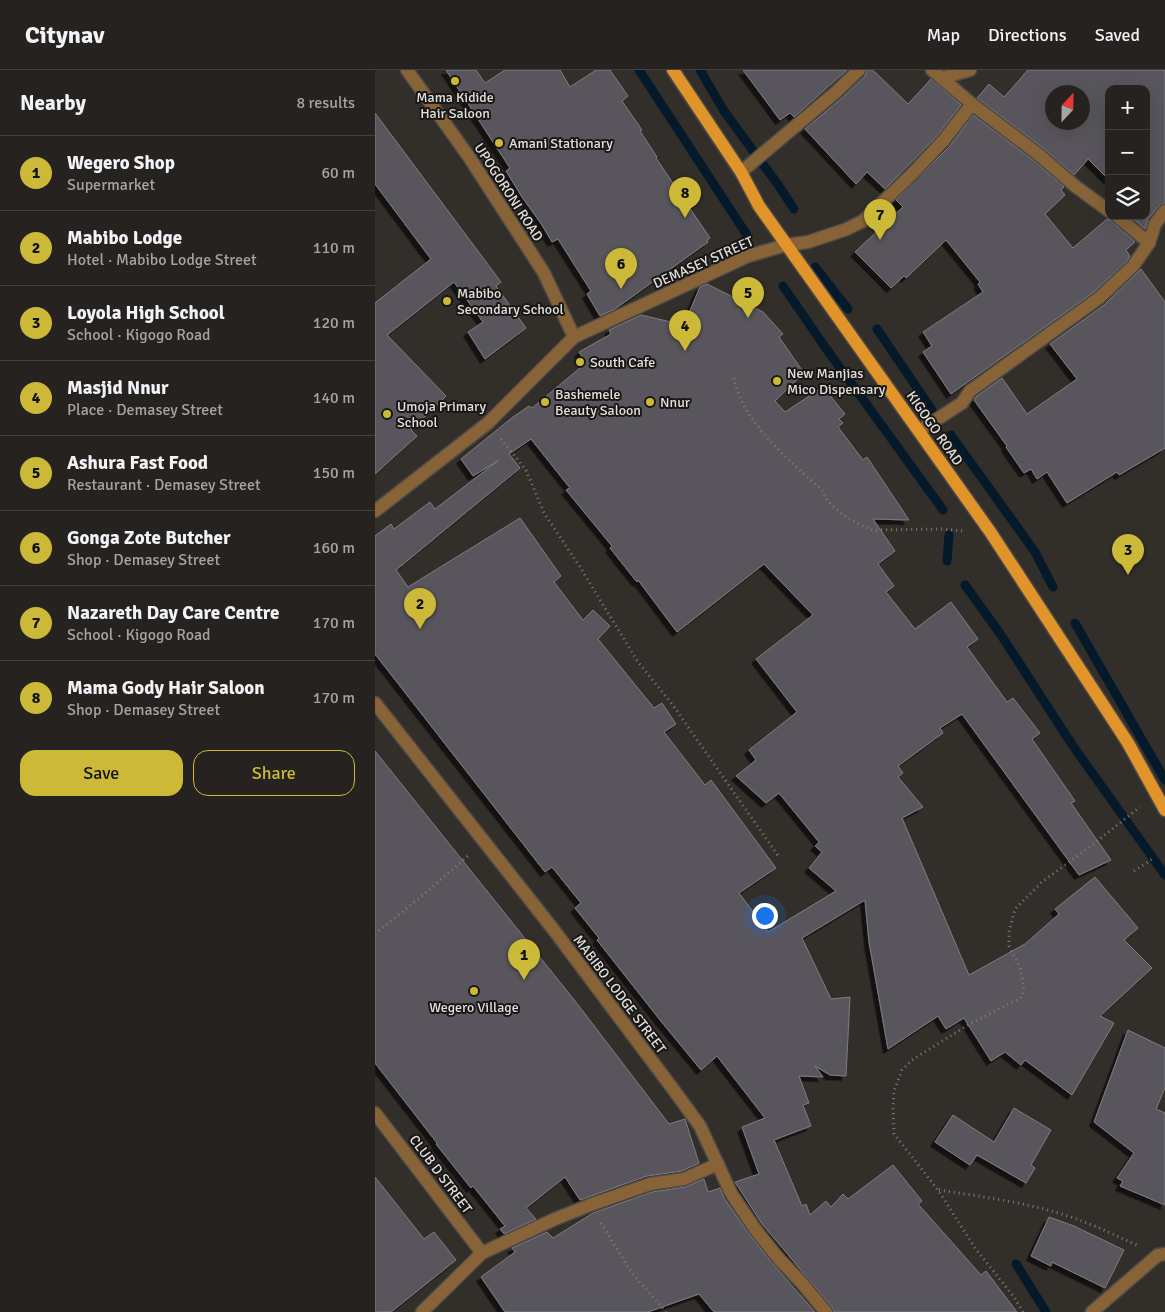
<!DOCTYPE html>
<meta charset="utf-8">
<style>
:root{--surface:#262220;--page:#322f2d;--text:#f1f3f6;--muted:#a4a4a5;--line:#423f3e;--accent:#ccb938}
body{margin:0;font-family:Signika,sans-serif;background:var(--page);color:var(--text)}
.controls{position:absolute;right:15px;top:15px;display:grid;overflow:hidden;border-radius:10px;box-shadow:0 5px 20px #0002}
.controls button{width:45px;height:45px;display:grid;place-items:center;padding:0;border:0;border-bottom:1px solid var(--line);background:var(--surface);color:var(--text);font:25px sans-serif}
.compass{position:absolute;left:670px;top:15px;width:45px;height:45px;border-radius:50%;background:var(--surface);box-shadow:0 5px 20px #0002;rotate:22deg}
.you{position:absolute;left:389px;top:845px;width:18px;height:18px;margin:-12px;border:4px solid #fff;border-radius:50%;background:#1a73e8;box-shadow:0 0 0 8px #1a73e833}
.badge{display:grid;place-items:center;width:32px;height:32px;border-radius:50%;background:var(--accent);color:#111;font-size:16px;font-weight:700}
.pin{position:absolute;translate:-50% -41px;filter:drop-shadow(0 1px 2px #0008)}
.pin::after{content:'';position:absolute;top:26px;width:18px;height:15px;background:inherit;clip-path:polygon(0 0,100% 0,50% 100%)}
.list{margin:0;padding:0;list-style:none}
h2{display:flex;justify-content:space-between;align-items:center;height:65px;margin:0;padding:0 20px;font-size:21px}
h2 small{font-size:16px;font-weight:400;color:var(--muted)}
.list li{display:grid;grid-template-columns:32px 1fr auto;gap:15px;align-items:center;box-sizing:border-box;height:75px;padding:0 20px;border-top:1px solid var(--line)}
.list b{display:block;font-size:19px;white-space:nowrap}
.list p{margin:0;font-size:16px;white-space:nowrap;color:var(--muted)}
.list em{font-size:16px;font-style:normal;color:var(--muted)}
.actions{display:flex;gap:10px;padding:15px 20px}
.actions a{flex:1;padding:11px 0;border:1px solid var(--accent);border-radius:15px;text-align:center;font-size:18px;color:var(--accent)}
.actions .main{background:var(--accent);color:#111}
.icon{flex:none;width:28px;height:28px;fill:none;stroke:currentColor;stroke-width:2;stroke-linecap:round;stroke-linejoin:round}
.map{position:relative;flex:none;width:790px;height:1242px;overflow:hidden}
header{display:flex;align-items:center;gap:30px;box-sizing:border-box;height:70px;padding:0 25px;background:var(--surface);border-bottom:1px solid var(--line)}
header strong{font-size:24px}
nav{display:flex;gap:28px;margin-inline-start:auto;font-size:18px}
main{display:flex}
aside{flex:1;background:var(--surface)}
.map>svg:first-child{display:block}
</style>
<header>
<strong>Citynav</strong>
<nav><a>Map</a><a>Directions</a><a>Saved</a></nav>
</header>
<main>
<aside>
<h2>Nearby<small>8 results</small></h2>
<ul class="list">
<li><span class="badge">1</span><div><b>Wegero Shop</b><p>Supermarket</p></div><em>60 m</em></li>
<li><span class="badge">2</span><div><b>Mabibo Lodge</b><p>Hotel · Mabibo Lodge Street</p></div><em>110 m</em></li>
<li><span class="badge">3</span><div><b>Loyola High School</b><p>School · Kigogo Road</p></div><em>120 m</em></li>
<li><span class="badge">4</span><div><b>Masjid Nnur</b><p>Place · Demasey Street</p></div><em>140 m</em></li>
<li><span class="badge">5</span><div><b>Ashura Fast Food</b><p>Restaurant · Demasey Street</p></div><em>150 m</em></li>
<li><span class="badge">6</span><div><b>Gonga Zote Butcher</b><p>Shop · Demasey Street</p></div><em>160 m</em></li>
<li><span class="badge">7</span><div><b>Nazareth Day Care Centre</b><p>School · Kigogo Road</p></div><em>170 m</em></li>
<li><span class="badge">8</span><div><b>Mama Gody Hair Saloon</b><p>Shop · Demasey Street</p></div><em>170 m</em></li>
</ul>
<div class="actions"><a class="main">Save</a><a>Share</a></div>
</aside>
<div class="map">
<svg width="790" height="1242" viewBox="0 0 790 1242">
<defs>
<filter id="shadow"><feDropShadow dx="-4.5" dy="4.5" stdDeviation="0" flood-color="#0009"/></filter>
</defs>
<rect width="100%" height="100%" fill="#322e2a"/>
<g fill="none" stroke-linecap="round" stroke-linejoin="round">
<!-- stream -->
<g stroke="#041a2b" stroke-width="9">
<polyline points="264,0 372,165"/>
<polyline points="325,0 349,41 404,116 419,139"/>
<polyline points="440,197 473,239"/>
<polyline points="408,216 450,277 568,440"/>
<polyline points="502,259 557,340"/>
<polyline points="576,365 660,482 678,517"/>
<polyline points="572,491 574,465"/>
<polyline points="590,515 626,565 698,676 790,805"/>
<polyline points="700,553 790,710"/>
<polyline points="641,1194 671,1242"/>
</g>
</g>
<!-- building -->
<g fill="#58575c" stroke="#7e7c82" fill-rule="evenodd" filter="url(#shadow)">
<polygon points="71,0 101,0 110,13 130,0 185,0 195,17 221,0 235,0 253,26 247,31 267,60 265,61 282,87 281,88 335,168 332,170 333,172 240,239 225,246 212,224 216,221 183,169 177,172 167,155 147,127 131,101 135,98"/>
<polygon points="368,0 472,0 419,47 415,43 405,50"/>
<polygon points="492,0 497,0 502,4 533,34 556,9 586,35 562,66 510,119 492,102 481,114 430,59 467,28 490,6"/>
<path d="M653,0H790V133L784,136L773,149L770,159L755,146H772L771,19H734V110L713,89L699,105L668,78L602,28L614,14L629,27ZM678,22H708V52H678Z"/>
<polygon points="0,43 126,212 121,216 151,258 110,289 93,262 108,252 79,212 12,265 71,326 36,360 42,366 0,404 0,233 56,189 0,114"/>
<polygon points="598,45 658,90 689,117 686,120 690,125 670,144 698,178 732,149 734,149 760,172 751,180 755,186 752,191 719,222 576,324 548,282 557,276 548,262 608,222 603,214 605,212 571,170 531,208 529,206 516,218 480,182 528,137 521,130 574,77"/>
<polygon points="766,199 790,232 790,378 744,405 742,402 692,433 672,402 662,409 656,399 649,403 631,377 632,376 599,330 601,327 627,308 652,344 702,309 675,274 729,235"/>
<path d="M332,214L388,242L408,264L404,267L429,303L400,331L410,342L448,317L470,344L464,349L468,353L463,357L488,390L492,387L534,450L498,449L520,481L503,494L519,516L511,522L540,559L576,532L603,569L592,577L632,632L638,628L665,663L657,669L700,731L696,733L736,790L704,805L587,644L565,658L568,663L523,696L528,703L523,707L548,737L527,748L594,905L650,874L684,844L680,839L720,807L763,858L749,870L777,898L725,946L739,953L697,1025L650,990L646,995L630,982L616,991L589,948L571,959L563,946L513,979L494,872L490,830L427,868L456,929L475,927L471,1006L455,1005L440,996L448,1007L424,1006L434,1033L428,1035L436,1056L399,1070L427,1136L431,1134L435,1145L451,1131L456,1137L468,1124L473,1129L518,1095L547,1131L543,1134L606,1205L611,1201L642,1242H459L457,1237L387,1154L360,1112L384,1104L367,1057L390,1048L342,986L326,1000L285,950L222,870L224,868L200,838L206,833L177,797L170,802L0,584V466L16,454L19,459L55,432L60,439L124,390L98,406L86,389L138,347L154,336L157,338L211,293L204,282L236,264L234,260L266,245L309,255L325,217ZM156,369L195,418L191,420L237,476L235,478L262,512L263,510L302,562L389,494L438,545L381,589L422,642L374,680L381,690L361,706L391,733L404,723L444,772L440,776L447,782L434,798L461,821L393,862L364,823L401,798L336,710L330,715L289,662L301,654L287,633L279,638L223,569L235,556L218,540L208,550L179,512L186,506L145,448L33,517L21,500L145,398L134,384Z"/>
<polygon points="0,681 204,936 294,1054 310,1049 324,1093 307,1101 272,1106 205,1130 190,1107 151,1138 161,1149 129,1164 125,1159 130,1156 98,1116 96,1118 61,1074 62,1073 0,993"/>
<polygon points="753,960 790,978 790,1018 781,1039 790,1043 790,1135 745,1116 748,1111 742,1108 759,1083 719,1052"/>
<polygon points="639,1038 676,1060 656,1095 660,1098 651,1113 602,1085 595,1095 560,1072 578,1045 619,1072"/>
<polygon points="0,1107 49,1169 59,1162 81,1190 16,1242 0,1242"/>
<polygon points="329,1109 333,1122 345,1118 349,1128 374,1164 398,1194 440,1242 339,1242 324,1224 273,1242 130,1242 106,1207 140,1182 137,1178 172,1162 178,1168 218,1143 277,1122 310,1117"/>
<polygon points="674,1147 699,1156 749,1180 730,1218 677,1192 676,1196 656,1186"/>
</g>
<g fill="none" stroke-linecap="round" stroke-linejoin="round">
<defs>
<g id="minor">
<polyline points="32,0 94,87 169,203 199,267"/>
<polyline points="557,0 597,34 663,84 700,116 734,141"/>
<polyline points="567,8 595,0"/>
<polyline points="366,102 461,22 484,0"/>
<polyline points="742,146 774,173"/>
<polyline points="544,361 587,333 595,321 724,228 758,196 774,173 780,154 790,141"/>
<polyline points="0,441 113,353 199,267 373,186 411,175 433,172 472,159 488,151 537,104 568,71 597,34"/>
<polyline points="0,633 178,859 298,1019 325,1056 356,1123 380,1159 404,1189 426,1212 451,1242"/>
<polyline points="0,1043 107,1183"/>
<polyline points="47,1242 107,1183 180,1149 215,1135 275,1114 309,1109 343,1094"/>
<polyline points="717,1242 783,1185 790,1184"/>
</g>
<polyline id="major" points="298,0 366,102 384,136 616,463 753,673 790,740"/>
</defs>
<!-- minor casing -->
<use href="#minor" stroke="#4e4a47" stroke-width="15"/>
<!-- major casing -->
<use href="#major" stroke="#4e4a47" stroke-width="15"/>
<!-- path -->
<g stroke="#7f7c79" stroke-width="3" stroke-dasharray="1 4" stroke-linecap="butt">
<path d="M359,308C366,351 416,392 447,420L452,430L460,438L471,447L496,460L566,459L590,461"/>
<polyline points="126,369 151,400 169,443 205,497 263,592 297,634 404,787"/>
<polyline points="759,801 779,788"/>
<polyline points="0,864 47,826 94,785"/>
<path d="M564,1120C614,1128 667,1134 714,1154C731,1160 747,1169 764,1176"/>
<polyline points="226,1153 257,1203 291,1242"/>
<polyline points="648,1242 639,1227 600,1178 563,1120 519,1064 518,1038 519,1021 527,1000 537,990 593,955 647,927 649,917 645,898 634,876 634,862 640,839 667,812 716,776 765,737"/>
</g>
<!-- minor -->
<use href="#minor" stroke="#886337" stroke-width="12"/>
<!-- major -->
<use href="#major" stroke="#e1942a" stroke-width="12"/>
</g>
<!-- markers -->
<g fill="#ccb938" stroke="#181715" stroke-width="2">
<circle cx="80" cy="11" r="5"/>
<circle cx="124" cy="73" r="5"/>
<circle cx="72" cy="231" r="5"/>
<circle cx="205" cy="292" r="5"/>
<circle cx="402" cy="311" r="5"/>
<circle cx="170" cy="332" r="5"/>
<circle cx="275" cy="332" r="5"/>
<circle cx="12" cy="344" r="5"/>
<circle cx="99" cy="921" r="5"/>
</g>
<g text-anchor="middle" stroke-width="4" stroke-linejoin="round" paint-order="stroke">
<!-- poi labels -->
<g font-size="14" fill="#e3e0de" stroke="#181715" text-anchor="start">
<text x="80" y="32" text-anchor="middle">Mama Kidide<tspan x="80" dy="16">Hair Saloon</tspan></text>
<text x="134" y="78">Amani Stationary</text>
<text x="82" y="228">Mabibo<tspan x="82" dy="16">Secondary School</tspan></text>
<text x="215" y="297">South Cafe</text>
<text x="412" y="308">New Manjias<tspan x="412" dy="16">Mico Dispensary</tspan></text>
<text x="180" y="329">Bashemele<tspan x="180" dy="16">Beauty Saloon</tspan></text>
<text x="285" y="337">Nnur</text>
<text x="22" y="341">Umoja Primary<tspan x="22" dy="16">School</tspan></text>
<text x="99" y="942" text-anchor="middle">Wegero Village</text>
</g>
<!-- street labels -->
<g font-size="14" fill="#e3e0de" stroke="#181715">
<text transform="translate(134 122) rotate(57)" y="5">UPOGORONI ROAD</text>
<text transform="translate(328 192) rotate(-24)" y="5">DEMASEY STREET</text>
<text transform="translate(560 358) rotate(55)" y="5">KIGOGO ROAD</text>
<text transform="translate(245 924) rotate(53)" y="5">MABIBO LODGE STREET</text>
<text transform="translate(66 1104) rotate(53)" y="5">CLUB D STREET</text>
</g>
</g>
</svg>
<div class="controls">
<button>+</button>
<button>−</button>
<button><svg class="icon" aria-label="layers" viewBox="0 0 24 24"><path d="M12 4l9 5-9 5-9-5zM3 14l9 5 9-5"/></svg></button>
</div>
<svg class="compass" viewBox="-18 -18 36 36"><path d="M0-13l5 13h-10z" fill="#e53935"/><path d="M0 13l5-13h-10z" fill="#a4a4a5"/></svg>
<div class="you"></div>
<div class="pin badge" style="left:149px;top:910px">1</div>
<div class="pin badge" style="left:45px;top:559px">2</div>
<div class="pin badge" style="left:753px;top:505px">3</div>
<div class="pin badge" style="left:310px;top:281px">4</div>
<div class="pin badge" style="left:373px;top:248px">5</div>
<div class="pin badge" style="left:246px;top:219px">6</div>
<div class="pin badge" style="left:505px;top:170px">7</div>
<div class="pin badge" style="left:310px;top:148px">8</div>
</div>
</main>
